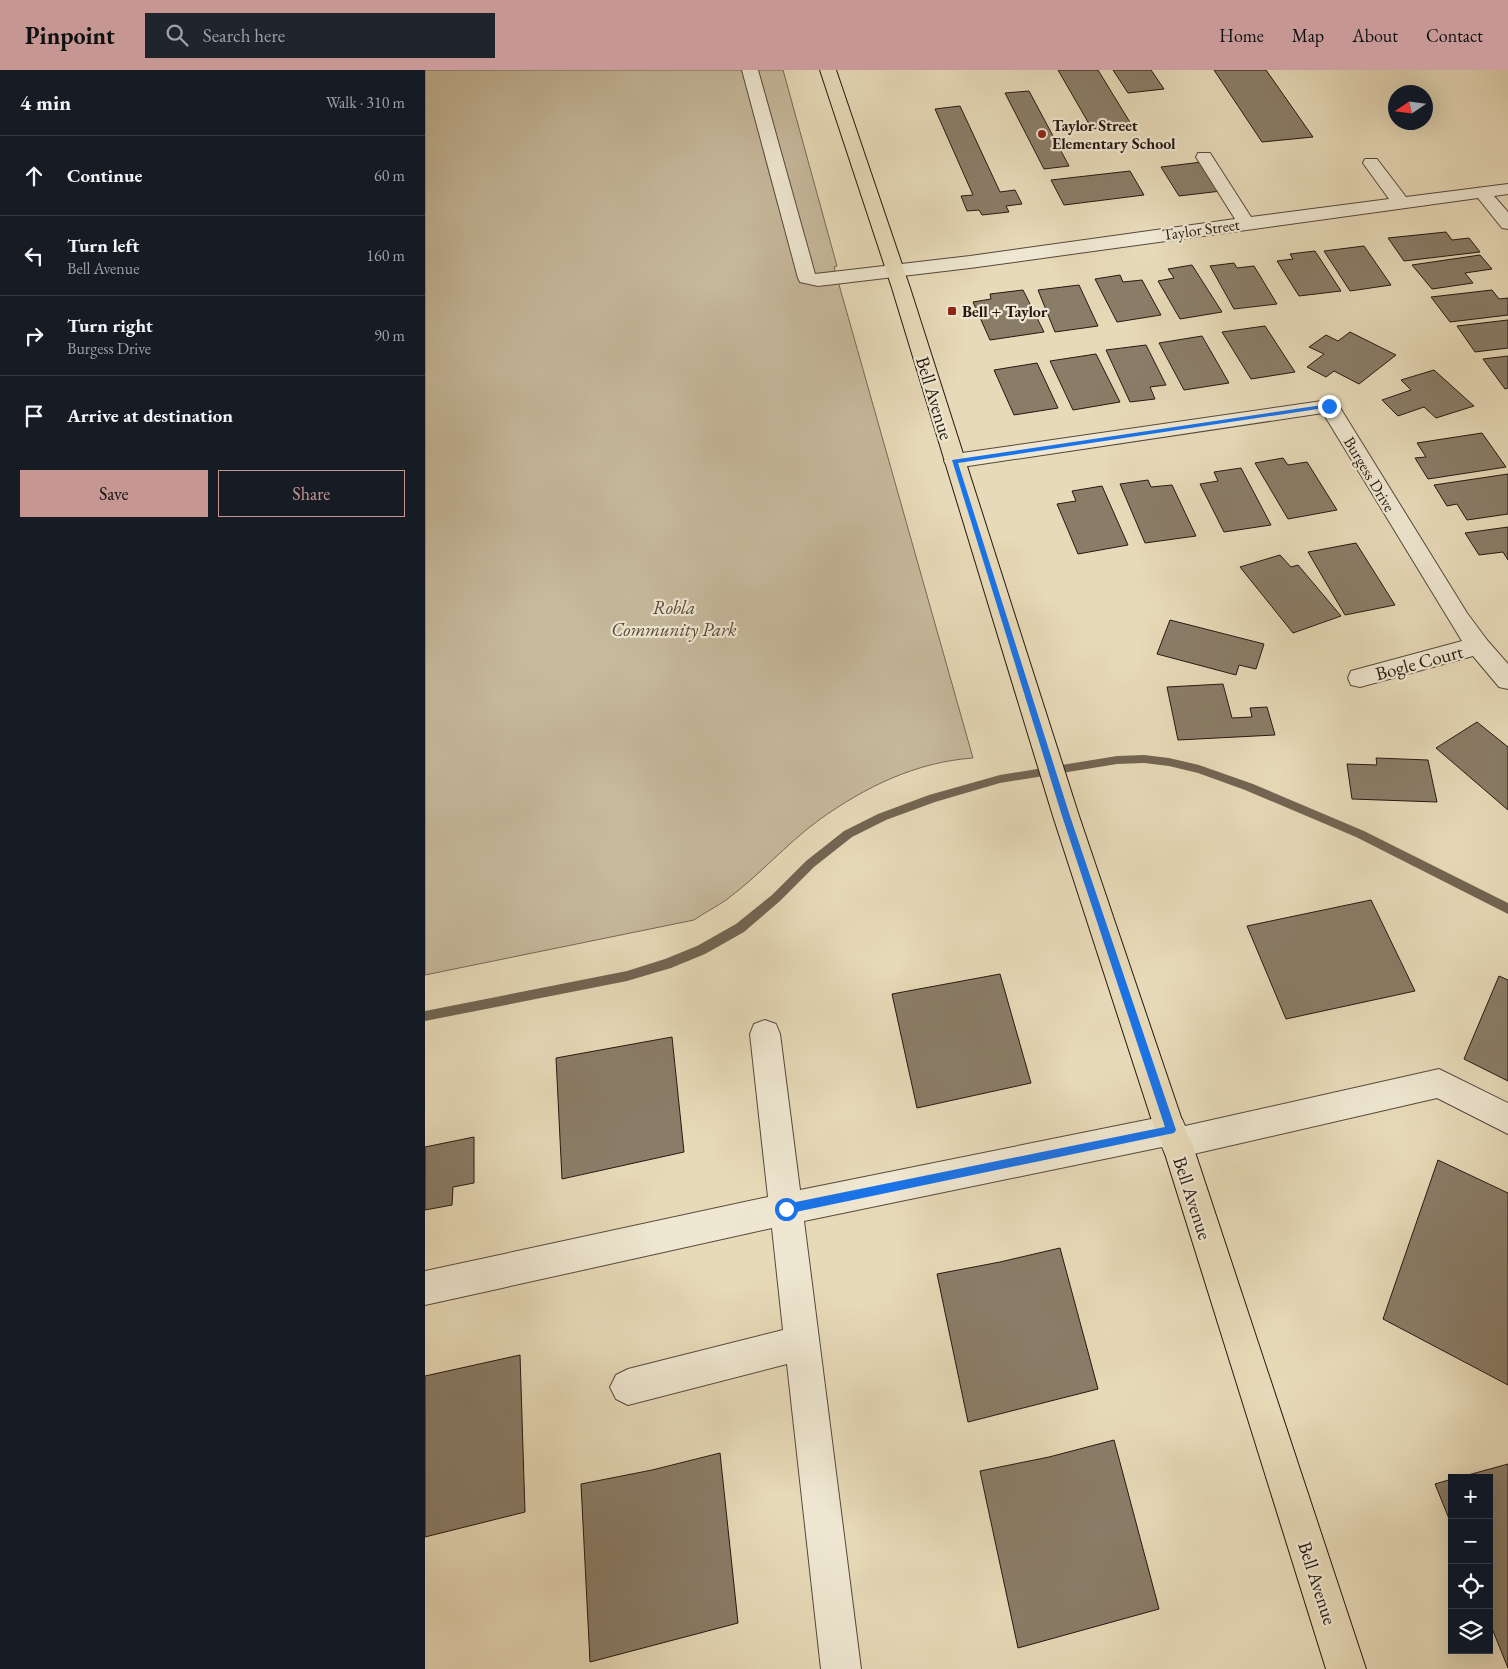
<!DOCTYPE html>
<meta charset="utf-8">
<style>
:root{--surface:#171b24;--page:#20242c;--text:#f1f3f6;--muted:#9ea1a6;--line:#363941;--accent:#c59692}
body{margin:0;font-family:"EB Garamond",serif;background:var(--page);color:var(--text)}
.controls{position:absolute;right:15px;bottom:15px;display:grid;overflow:hidden;border-radius:0px;box-shadow:0 5px 20px #0002}
.controls button{width:45px;height:45px;display:grid;place-items:center;padding:0;border:0;border-bottom:1px solid var(--line);background:var(--surface);color:var(--text);font:25px sans-serif}
.compass{position:absolute;left:963px;top:15px;width:45px;height:45px;border-radius:50%;background:var(--surface);box-shadow:0 5px 20px #0002;rotate:257deg}
.stop{position:absolute;width:15px;height:15px;margin:-11px;border:4px solid #1a73e8;border-radius:50%;background:#fff}
.stop.end{background:#1a73e8;border-color:#fff;box-shadow:0 1px 5px #0008}
.list{margin:0;padding:0;list-style:none}
h2{display:flex;justify-content:space-between;align-items:center;height:65px;margin:0;padding:0 20px;font-size:21px}
h2 small{font-size:16px;font-weight:400;color:var(--muted)}
.list li{display:grid;grid-template-columns:32px 1fr auto;gap:15px;align-items:center;box-sizing:border-box;height:80px;padding:0 20px;border-top:1px solid var(--line)}
.list b{display:block;font-size:19px;white-space:nowrap}
.list p{margin:0;font-size:16px;white-space:nowrap;color:var(--muted)}
.list em{font-size:16px;font-style:normal;color:var(--muted)}
.actions{display:flex;gap:10px;padding:15px 20px}
.actions a{flex:1;padding:11px 0;border:1px solid var(--accent);border-radius:0px;text-align:center;font-size:18px;color:var(--accent)}
.actions .main{background:var(--accent);color:#111}
.icon{flex:none;width:28px;height:28px;fill:none;stroke:currentColor;stroke-width:2;stroke-linecap:round;stroke-linejoin:round}
.map{position:relative;flex:none;width:1083px;height:1599px;overflow:hidden}
header{display:flex;align-items:center;gap:30px;box-sizing:border-box;height:70px;padding:0 25px;background:var(--accent);color:#111}
header strong{font-size:24px}
nav{display:flex;gap:28px;margin-inline-start:auto;font-size:18px}
.search{width:350px;height:45px;background:var(--page);display:flex;align-items:center;gap:12px;box-sizing:border-box;padding:0 18px;border-radius:0px;color:var(--muted);font-size:19px}
main{display:flex}
aside{flex:1;background:var(--surface)}
.map>svg:first-child{display:block}
</style>
<header>
<strong>Pinpoint</strong>
<div class="search"><svg class="icon" aria-label="search" viewBox="0 0 24 24"><circle cx="10" cy="10" r="6"/><path d="M15 15l6 6"/></svg>Search here</div>
<nav><a>Home</a><a>Map</a><a>About</a><a>Contact</a></nav>
</header>
<main>
<aside>
<h2>4 min<small>Walk · 310 m</small></h2>
<ul class="list">
<li><svg class="icon" aria-label="ahead" viewBox="0 0 24 24"><path d="M12 20V5M6 11l6-6 6 6"/></svg><div><b>Continue</b></div><em>60 m</em></li>
<li><svg class="icon" aria-label="left" viewBox="0 0 24 24"><path d="M17 20v-9H6M10 6l-5 5 5 5"/></svg><div><b>Turn left</b><p>Bell Avenue</p></div><em>160 m</em></li>
<li><svg class="icon" aria-label="right" viewBox="0 0 24 24"><path d="M7 20v-9h11M14 6l5 5-5 5"/></svg><div><b>Turn right</b><p>Burgess Drive</p></div><em>90 m</em></li>
<li><svg class="icon" aria-label="arrive" viewBox="0 0 24 24"><path d="M6 21V4h12l-3 4 3 4H6"/></svg><div><b>Arrive at destination</b></div></li>
</ul>
<div class="actions"><a class="main">Save</a><a>Share</a></div>
</aside>
<div class="map">
<svg width="1083" height="1599" viewBox="0 0 1083 1599">
<rect width="100%" height="100%" fill="#e7dab8"/>
<filter id="stains"><feTurbulence type="fractalNoise" baseFrequency=".004" numOctaves="4"/><feColorMatrix values="0 0 0 0 .2 0 0 0 0 .09 0 0 0 0 .02 0 0 0 .5 -.17"/></filter>
<radialGradient id="worn" r=".72"><stop offset=".6" stop-color="#630" stop-opacity="0"/><stop offset="1" stop-color="#630" stop-opacity=".3"/></radialGradient>
<!-- green -->
<path fill="#c6b99c" stroke="#766856" d="M0,0H358L412,196L409,197L548,688C491,692 440,717 394,750C361,774 334,806 301,830C291,837 279,843 269,850L0,905Z"/>
<g fill="none" stroke-linecap="round" stroke-linejoin="round">
<!-- stream -->
<polygon fill="#726553" fill-rule="evenodd" points="719,685 744,688 774,695 828,714 939,761 1083,833 1083,844 931,767 820,720 773,703 744,696 719,693 692,694 575,713 510,732 461,750 427,767 389,797 355,831 319,862 280,884 246,898 202,911 0,951 0,941 202,901 240,889 272,876 311,854 347,825 381,791 419,761 453,744 504,725 575,705 692,686"/>
</g>
<!-- building -->
<g fill="#8a7d68" stroke="#251811">
<polygon points="633,0 673,0 706,54 667,59"/>
<polygon points="688,0 726,0 739,19 703,23"/>
<polygon points="789,0 841,0 888,67 837,72"/>
<polygon points="604,21 644,96 619,99 580,23"/>
<polygon points="535,36 575,122 590,120 597,134 581,136 584,142 557,145 554,140 542,141 536,126 548,125 510,39"/>
<polygon points="777,92 796,121 754,126 736,97"/>
<polygon points="705,101 719,125 639,135 626,110"/>
<polygon points="1021,162 1027,170 1044,168 1055,182 979,191 963,168"/>
<polygon points="939,176 966,215 925,221 899,181"/>
<polygon points="890,181 916,221 874,226 852,191 868,189 865,184"/>
<polygon points="1055,185 1067,199 1040,203 1048,213 1007,219 987,195"/>
<polygon points="809,193 812,198 829,196 852,234 809,239 785,196"/>
<polygon points="767,195 797,242 755,249 733,211 749,208 743,199"/>
<polygon points="695,205 698,212 717,210 736,245 692,252 670,209"/>
<polygon points="654,215 673,256 630,262 613,220"/>
<polygon points="598,220 619,262 565,270 548,232 566,229 565,224"/>
<polygon points="1067,220 1074,229 1083,228 1083,245 1025,252 1006,227"/>
<polygon points="1083,250 1083,278 1050,282 1032,256"/>
<polygon points="840,256 870,302 826,309 797,262"/>
<polygon points="925,262 971,285 934,314 909,301 901,307 882,297 899,284 884,277 901,265 913,271"/>
<polygon points="777,266 804,313 759,320 734,273"/>
<polygon points="721,275 741,315 725,317 730,329 705,332 681,280"/>
<polygon points="671,284 695,332 648,340 625,291"/>
<polygon points="1083,286 1083,318 1080,319 1058,289"/>
<polygon points="612,293 633,338 589,345 569,300"/>
<polygon points="1009,300 1049,336 1011,348 999,337 973,346 957,330 986,320 976,310"/>
<polygon points="1057,363 1081,397 1003,409 990,388 1001,387 992,373"/>
<polygon points="858,388 863,395 882,392 912,440 863,449 830,393"/>
<polygon points="816,398 846,455 799,462 775,414 793,411 789,402"/>
<polygon points="1083,404 1083,444 1042,450 1032,434 1022,436 1009,415"/>
<polygon points="723,410 726,417 747,415 771,466 720,473 695,414"/>
<polygon points="677,416 703,475 653,484 632,434 651,431 647,421"/>
<polygon points="1083,457 1083,490 1078,482 1054,485 1040,463"/>
<polygon points="931,473 970,535 920,545 883,482"/>
<polygon points="855,485 866,497 873,495 916,546 868,563 815,497"/>
<polygon points="745,550 839,574 831,599 814,595 811,605 732,584"/>
<polygon points="798,614 807,648 827,647 825,638 842,637 850,665 753,670 742,617"/>
<polygon points="1052,652 1083,677 1083,740 1011,678"/>
<polygon points="951,688 1003,690 1012,732 927,729 922,694 952,695"/>
<polygon points="946,830 990,921 861,949 822,856"/>
<polygon points="575,904 606,1013 492,1038 467,924"/>
<polygon points="1074,906 1083,910 1083,1011 1039,989"/>
<polygon points="247,967 259,1082 137,1109 131,988"/>
<polygon points="49,1067 49,1113 28,1117 27,1135 0,1140 0,1077"/>
<polygon points="1013,1090 1083,1123 1083,1315 958,1249"/>
<polygon points="635,1178 673,1319 543,1352 512,1204 575,1192"/>
<polygon points="95,1285 100,1442 0,1467 0,1306"/>
<polygon points="689,1370 734,1539 593,1578 555,1401 624,1387"/>
<polygon points="295,1383 313,1553 165,1592 156,1414 227,1400"/>
<polygon points="1083,1394 1083,1598 1064,1551 1064,1408 1032,1408"/>
<polygon points="1027,1409 1027,1456 1010,1414"/>
</g>
<g fill="none" stroke-linecap="round" stroke-linejoin="round">
<defs>
<g id="minor">
<polygon points="317,0 333,0 390,204 545,186 810,149 771,87 773,83 785,83 826,147 964,129 938,93 940,89 952,89 981,127 1083,114 1083,124 1069,126 1083,142 1083,159 1077,158 1053,128 545,198 393,216 375,212 373,208"/>
<polygon points="904,330 911,331 914,336 1042,543 1062,570 1083,594 1083,619 1074,617 1048,586 935,617 926,615 923,608 926,601 1037,571 898,343 530,398 522,396 519,391 522,386 530,384"/>
<polygon points="340,950 351,954 355,964 375,1120 746,1045 757,1049 760,1056 1014,999 1083,1033 1083,1064 1012,1028 751,1088 740,1084 737,1077 379,1151 436,1599 396,1599 362,1294 203,1335 191,1329 185,1317 191,1305 203,1299 358,1260 347,1158 0,1235 0,1201 343,1127 325,964 329,954"/>
</g>
<polygon id="major" points="395,0 411,0 485,218 654,746 761,1062 767,1073 941,1599 901,1599 736,1071 730,1060 628,746 467,218"/>
</defs>
<!-- minor casing -->
<use href="#minor" stroke="#56483b" stroke-width="2"/>
<!-- major casing -->
<use href="#major" stroke="#251811" stroke-width="2"/>
<!-- minor -->
<use href="#minor" fill="#efe7d1" fill-rule="evenodd"/>
<!-- major -->
<use href="#major" fill="#e7dab8" fill-rule="evenodd"/>
</g>
<!-- route -->
<polygon fill="#1a73e8" points="904,334 906,337 533,393 645,746 751,1060 749,1063 361,1144 358,1143 358,1136 361,1134 740,1057 637,746 527,390"/>
<!-- markers -->
<g fill="#8f2418" stroke="#efe7d1" stroke-width="2">
<circle cx="617" cy="64" r="5"/>
<rect x="522" y="236" width="10" height="10" rx="2.5"/>
</g>
<g text-anchor="middle" stroke-width="4.5" stroke-linejoin="round" paint-order="stroke">
<!-- far-poi labels -->
<g font-size="16" font-weight="bold" fill="#251811" stroke="#efe7d1" text-anchor="start">
<text x="627" y="61">Taylor Street<tspan x="627" dy="18">Elementary School</tspan></text>
<text x="537" y="247">Bell + Taylor</text>
</g>
<!-- far-street labels -->
<g font-size="16" fill="#251811" stroke="#efe7d1">
<text transform="translate(776 159) rotate(-8)" y="6">Taylor Street</text>
<text transform="translate(945 404) rotate(59)" y="6">Burgess Drive</text>
</g>
<!-- street labels -->
<g font-size="19" fill="#251811" stroke="#efe7d1">
<text transform="translate(510 328) rotate(73)" y="7">Bell Avenue</text>
<text transform="translate(994 592) rotate(-15)" y="7">Bogle Court</text>
<text transform="translate(768 1128) rotate(72)" y="7">Bell Avenue</text>
<text transform="translate(893 1513) rotate(72)" y="7">Bell Avenue</text>
</g>
<!-- park labels -->
<g font-size="19" font-style="italic" fill="#55483b" stroke="#efe7d1">
<text x="249" y="544">Robla<tspan x="249" dy="22">Community Park</tspan></text>
</g>
</g>
<rect width="100%" height="100%" filter="url(#stains)"/>
<rect width="100%" height="100%" fill="url(#worn)"/>
</svg>
<div class="controls">
<button>+</button>
<button>−</button>
<button><svg class="icon" aria-label="locate" viewBox="0 0 24 24"><circle cx="12" cy="12" r="6"/><path d="M12 2v4M12 18v4M2 12h4M18 12h4"/></svg></button>
<button><svg class="icon" aria-label="layers" viewBox="0 0 24 24"><path d="M12 4l9 5-9 5-9-5zM3 14l9 5 9-5"/></svg></button>
</div>
<svg class="compass" viewBox="-18 -18 36 36"><path d="M0-13l5 13h-10z" fill="#e53935"/><path d="M0 13l5-13h-10z" fill="#9ea1a6"/></svg>
<div class="stop" style="left:361px;top:1139px"></div>
<div class="stop end" style="left:904px;top:336px"></div>
</div>
</main>
